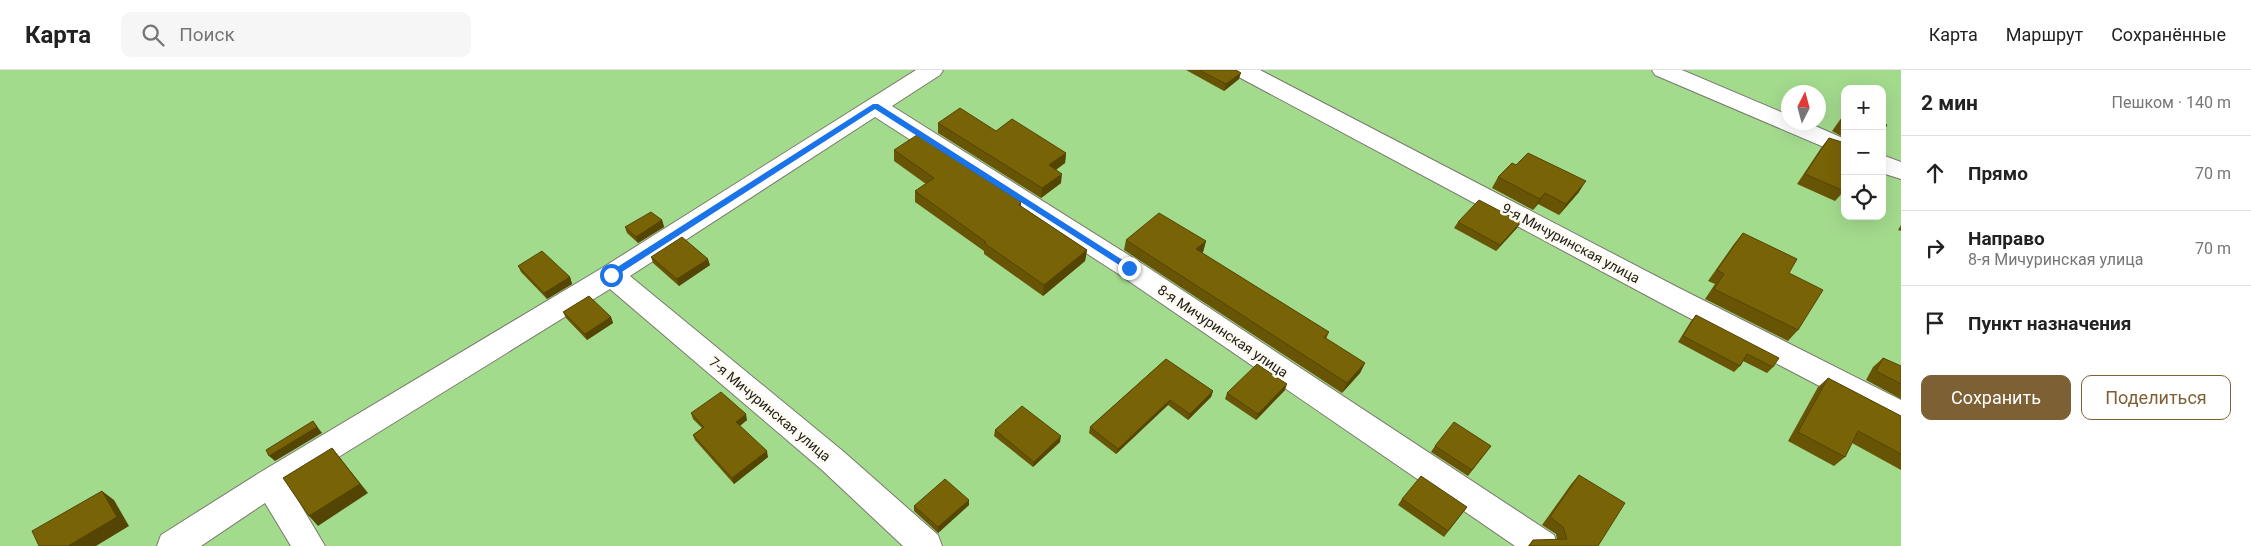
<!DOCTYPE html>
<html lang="ru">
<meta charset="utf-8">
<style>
:root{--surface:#fff;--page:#f6f6f6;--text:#222;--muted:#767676;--line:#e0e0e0;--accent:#7d6034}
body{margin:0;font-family:Roboto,sans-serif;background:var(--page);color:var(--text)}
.controls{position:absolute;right:15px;top:15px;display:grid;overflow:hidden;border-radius:10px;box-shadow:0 5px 20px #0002}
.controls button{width:45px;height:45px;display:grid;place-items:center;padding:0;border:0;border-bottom:1px solid var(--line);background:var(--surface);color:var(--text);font:25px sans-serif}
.compass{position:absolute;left:1781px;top:15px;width:45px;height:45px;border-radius:50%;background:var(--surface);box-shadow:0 5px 20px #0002;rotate:6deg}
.stop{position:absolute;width:15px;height:15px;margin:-11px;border:4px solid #1a73e8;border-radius:50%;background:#fff}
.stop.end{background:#1a73e8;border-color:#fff;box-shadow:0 1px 5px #0008}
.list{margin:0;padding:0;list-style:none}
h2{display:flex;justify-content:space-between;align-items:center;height:65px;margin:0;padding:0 20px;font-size:21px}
h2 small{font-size:16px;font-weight:400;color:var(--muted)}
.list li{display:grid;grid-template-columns:32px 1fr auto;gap:15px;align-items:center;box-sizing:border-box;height:75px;padding:0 20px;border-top:1px solid var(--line)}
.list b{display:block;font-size:19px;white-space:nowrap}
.list p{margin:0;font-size:16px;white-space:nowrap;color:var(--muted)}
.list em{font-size:16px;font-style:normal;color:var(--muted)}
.actions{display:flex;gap:10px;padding:15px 20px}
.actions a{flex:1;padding:11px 0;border:1px solid var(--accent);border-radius:10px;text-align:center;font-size:18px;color:var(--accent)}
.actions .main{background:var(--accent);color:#fff}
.icon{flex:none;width:28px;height:28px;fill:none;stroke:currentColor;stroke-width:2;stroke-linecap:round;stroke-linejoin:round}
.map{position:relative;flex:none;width:1901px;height:476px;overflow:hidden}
header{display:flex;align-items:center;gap:30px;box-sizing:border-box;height:70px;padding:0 25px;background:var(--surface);border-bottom:1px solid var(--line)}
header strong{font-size:24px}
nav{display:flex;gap:28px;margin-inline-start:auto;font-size:18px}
.search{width:350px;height:45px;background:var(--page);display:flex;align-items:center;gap:12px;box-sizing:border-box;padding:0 18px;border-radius:10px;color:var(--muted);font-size:19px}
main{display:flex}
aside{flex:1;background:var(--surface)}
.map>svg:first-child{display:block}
</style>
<header>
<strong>Карта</strong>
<div class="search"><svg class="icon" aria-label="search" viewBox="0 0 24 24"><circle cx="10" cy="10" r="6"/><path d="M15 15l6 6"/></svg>Поиск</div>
<nav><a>Карта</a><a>Маршрут</a><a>Сохранённые</a></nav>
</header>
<main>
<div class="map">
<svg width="1901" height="476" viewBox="0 0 1901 476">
<rect width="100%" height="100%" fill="#fffbf0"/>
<!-- green -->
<path fill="#a3db8d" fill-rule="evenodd" d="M0,0H1901V476H0ZM1845,19H1882V146H1845ZM1788,22H1818V52H1788Z"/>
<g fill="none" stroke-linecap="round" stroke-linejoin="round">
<defs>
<g id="minor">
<polygon points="916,0 943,0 940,5 892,36 1138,191 1554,465 1558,476 1515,476 1120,205 875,47 630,206 844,382 938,465 942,476 903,476 822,400 610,219 290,417 325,476 291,476 265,433 201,476 157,476 161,465 259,403 602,198"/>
<polygon points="1232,0 1260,0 1679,218 1901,330 1901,356 1890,353 1659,232 1235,5"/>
<polygon points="1652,0 1682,0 1788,45 1788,52 1806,52 1845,69 1845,86 1655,5"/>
<polygon points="1882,85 1901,92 1901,109 1882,103"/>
</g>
</defs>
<!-- minor casing -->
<use href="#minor" stroke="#7a786e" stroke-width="2"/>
<!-- minor -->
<use href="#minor" fill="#fff" fill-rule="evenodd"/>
</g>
<!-- wall -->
<g fill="#675505">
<polygon points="1186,0 1236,0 1239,9 1224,21"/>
<polygon points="1845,43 1845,68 1832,61"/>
<polygon points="938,53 996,61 1066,83 1065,93 1056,100 1061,113 1041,128 938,63"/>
<polygon points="1829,68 1845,120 1835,131 1797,114 1821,78"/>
<polygon points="894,80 1021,132 1021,136 1087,180 1085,191 1043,226 984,184 984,181 915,132 915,121 926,114 894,91"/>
<polygon points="1498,107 1579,122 1559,145 1538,134 1533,140 1492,118"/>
<polygon points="662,150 664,157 638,173 627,163 625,157"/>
<polygon points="1458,152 1521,152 1517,158 1496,181 1454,158"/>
<polygon points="1901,155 1901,161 1898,160"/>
<polygon points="1743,163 1789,203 1798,260 1788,271 1705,229 1715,214 1708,211 1734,174"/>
<polygon points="1126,170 1206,171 1203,182 1202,183 1329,262 1326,269 1365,293 1360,303 1342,323 1124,180"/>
<polygon points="651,187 710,195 679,216 653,193"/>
<polygon points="518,196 570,207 572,214 547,229 521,202"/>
<polygon points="563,242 611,247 613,253 587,270 566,248"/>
<polygon points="1696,245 1773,297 1767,303 1743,291 1740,296 1734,302 1678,272 1691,251"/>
<polygon points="1883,288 1901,296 1901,329 1866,310 1873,297"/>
<polygon points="1166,289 1213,321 1211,327 1188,350 1168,335 1116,384 1089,363 1090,357"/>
<polygon points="1828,308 1901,346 1901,400 1852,373 1845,387 1834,396 1788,371 1818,317"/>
<polygon points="1285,320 1256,350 1225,329 1227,323"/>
<polygon points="691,343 747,350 740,356 768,387 734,414 695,370 693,365 702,358 693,349"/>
<polygon points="995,360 1060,372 1033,397 994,366"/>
<polygon points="1435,376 1491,376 1468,406 1431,382"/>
<polygon points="1579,405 1598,476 1528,476 1533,470 1557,470 1556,464 1542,455 1572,413"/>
<polygon points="1402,429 1467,437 1444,467 1398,435"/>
<polygon points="969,435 938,463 914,441 914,436"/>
</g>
<!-- shaded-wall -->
<g fill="#544504">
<polygon points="1241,3 1239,9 1224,21 1226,14"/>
<polygon points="1066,83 1065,93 1048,105 1049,95"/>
<polygon points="1062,104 1061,113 1041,128 1042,118"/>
<polygon points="1586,111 1579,122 1559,145 1566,134"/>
<polygon points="1545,123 1538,134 1533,140 1540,129"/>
<polygon points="662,150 664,157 638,173 636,167"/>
<polygon points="1521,152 1517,158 1496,181 1500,175"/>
<polygon points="1206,171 1203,182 1194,190 1196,179"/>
<polygon points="1087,180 1085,191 1043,226 1044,215"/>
<polygon points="708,189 710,195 679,216 677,209"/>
<polygon points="570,207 572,214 547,229 544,223"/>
<polygon points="611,247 613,253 587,270 585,264"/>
<polygon points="1365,293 1360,303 1342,323 1347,313"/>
<polygon points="1287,314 1285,320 1256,350 1258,344"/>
<polygon points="1213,321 1211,327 1188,350 1190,344"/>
<polygon points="1170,330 1168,335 1116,384 1118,379"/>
<polygon points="746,344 747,350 738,357 736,352"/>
<polygon points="313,351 322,363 275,391 269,386"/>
<polygon points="1061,366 1060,372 1033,397 1034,392"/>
<polygon points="332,378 368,423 318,456 309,446"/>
<polygon points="767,381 768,387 734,414 732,408"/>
<polygon points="102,421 114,430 129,456 96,476 68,476"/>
<polygon points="969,430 969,435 938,463 938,457"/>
</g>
<!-- building -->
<g fill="#786306" stroke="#544504">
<polygon points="1199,0 1236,0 1241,3 1226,14"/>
<polygon points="960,38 996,61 1012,49 1066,83 1049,95 1062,104 1042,118 938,53"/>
<polygon points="1845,44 1845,54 1840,51"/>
<polygon points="1882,53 1887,55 1882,62"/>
<polygon points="917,65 1021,132 1019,135 1087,180 1044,215 984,173 986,172 915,121 934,108 894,80"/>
<polygon points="1829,68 1845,73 1844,121 1805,104"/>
<polygon points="1528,83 1586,111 1566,134 1545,123 1540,129 1498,107 1512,93 1516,95"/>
<polygon points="1479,130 1521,152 1500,175 1458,152"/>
<polygon points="651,142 662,150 636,167 625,157"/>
<polygon points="1159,143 1206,171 1196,179 1329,262 1324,267 1365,293 1347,313 1126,170"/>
<polygon points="1743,163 1797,189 1789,203 1823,220 1798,260 1714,219 1724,204 1717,200"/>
<polygon points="682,167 708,189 677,209 651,187"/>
<polygon points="542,181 570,207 544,223 518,196"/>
<polygon points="589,226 611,247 585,264 563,242"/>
<polygon points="1696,245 1779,288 1773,297 1747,284 1740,296 1683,266"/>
<polygon points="1883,288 1901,296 1901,314 1876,301"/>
<polygon points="1166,289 1213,321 1190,344 1170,330 1118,379 1090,357"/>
<polygon points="1257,294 1287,314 1258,344 1227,323"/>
<polygon points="1828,308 1901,346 1901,384 1858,361 1845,387 1798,362"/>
<polygon points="721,322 746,344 736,352 767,381 732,408 693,365 704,357 691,343"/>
<polygon points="1022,336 1061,366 1034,392 995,360"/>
<polygon points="313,351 317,357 269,386 266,380"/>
<polygon points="1454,352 1491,376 1472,400 1435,376"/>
<polygon points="332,378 360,414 309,446 283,408"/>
<polygon points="1579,405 1625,433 1598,476 1529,476 1533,470 1567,469 1563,457 1550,447"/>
<polygon points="1421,406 1467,437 1448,461 1402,429"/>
<polygon points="945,409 969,430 938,457 914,436"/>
<polygon points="102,421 117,447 68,476 39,476 32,461"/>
</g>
<!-- route -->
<polygon fill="#1a73e8" points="873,34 878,34 1132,196 1132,200 1127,200 875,39 614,207 608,207 608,203"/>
<g text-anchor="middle" stroke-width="5" stroke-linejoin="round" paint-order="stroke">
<!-- street labels -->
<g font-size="14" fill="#21201c" stroke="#fffbf0">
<text transform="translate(1571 173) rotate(28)" y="5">9-я Мичуринская улица</text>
<text transform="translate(1223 261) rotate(34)" y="5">8-я Мичуринская улица</text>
<text transform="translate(770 339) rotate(40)" y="5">7-я Мичуринская улица</text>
</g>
</g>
</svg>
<div class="controls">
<button>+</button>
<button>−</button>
<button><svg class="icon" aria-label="locate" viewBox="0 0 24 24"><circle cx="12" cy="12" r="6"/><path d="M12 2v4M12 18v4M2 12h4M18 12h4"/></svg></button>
</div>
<svg class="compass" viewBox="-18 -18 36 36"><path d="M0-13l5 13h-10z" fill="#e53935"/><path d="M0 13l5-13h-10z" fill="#767676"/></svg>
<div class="stop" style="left:611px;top:205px"></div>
<div class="stop end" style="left:1129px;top:198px"></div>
</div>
<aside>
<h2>2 мин<small>Пешком · 140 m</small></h2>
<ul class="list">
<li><svg class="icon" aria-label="ahead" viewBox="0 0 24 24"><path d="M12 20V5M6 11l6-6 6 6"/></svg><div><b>Прямо</b></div><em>70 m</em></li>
<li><svg class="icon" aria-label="right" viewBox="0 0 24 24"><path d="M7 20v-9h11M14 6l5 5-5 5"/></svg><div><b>Направо</b><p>8-я Мичуринская улица</p></div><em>70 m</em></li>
<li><svg class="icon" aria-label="arrive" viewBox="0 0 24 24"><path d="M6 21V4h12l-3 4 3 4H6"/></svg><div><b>Пункт назначения</b></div></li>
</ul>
<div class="actions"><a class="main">Сохранить</a><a>Поделиться</a></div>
</aside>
</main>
